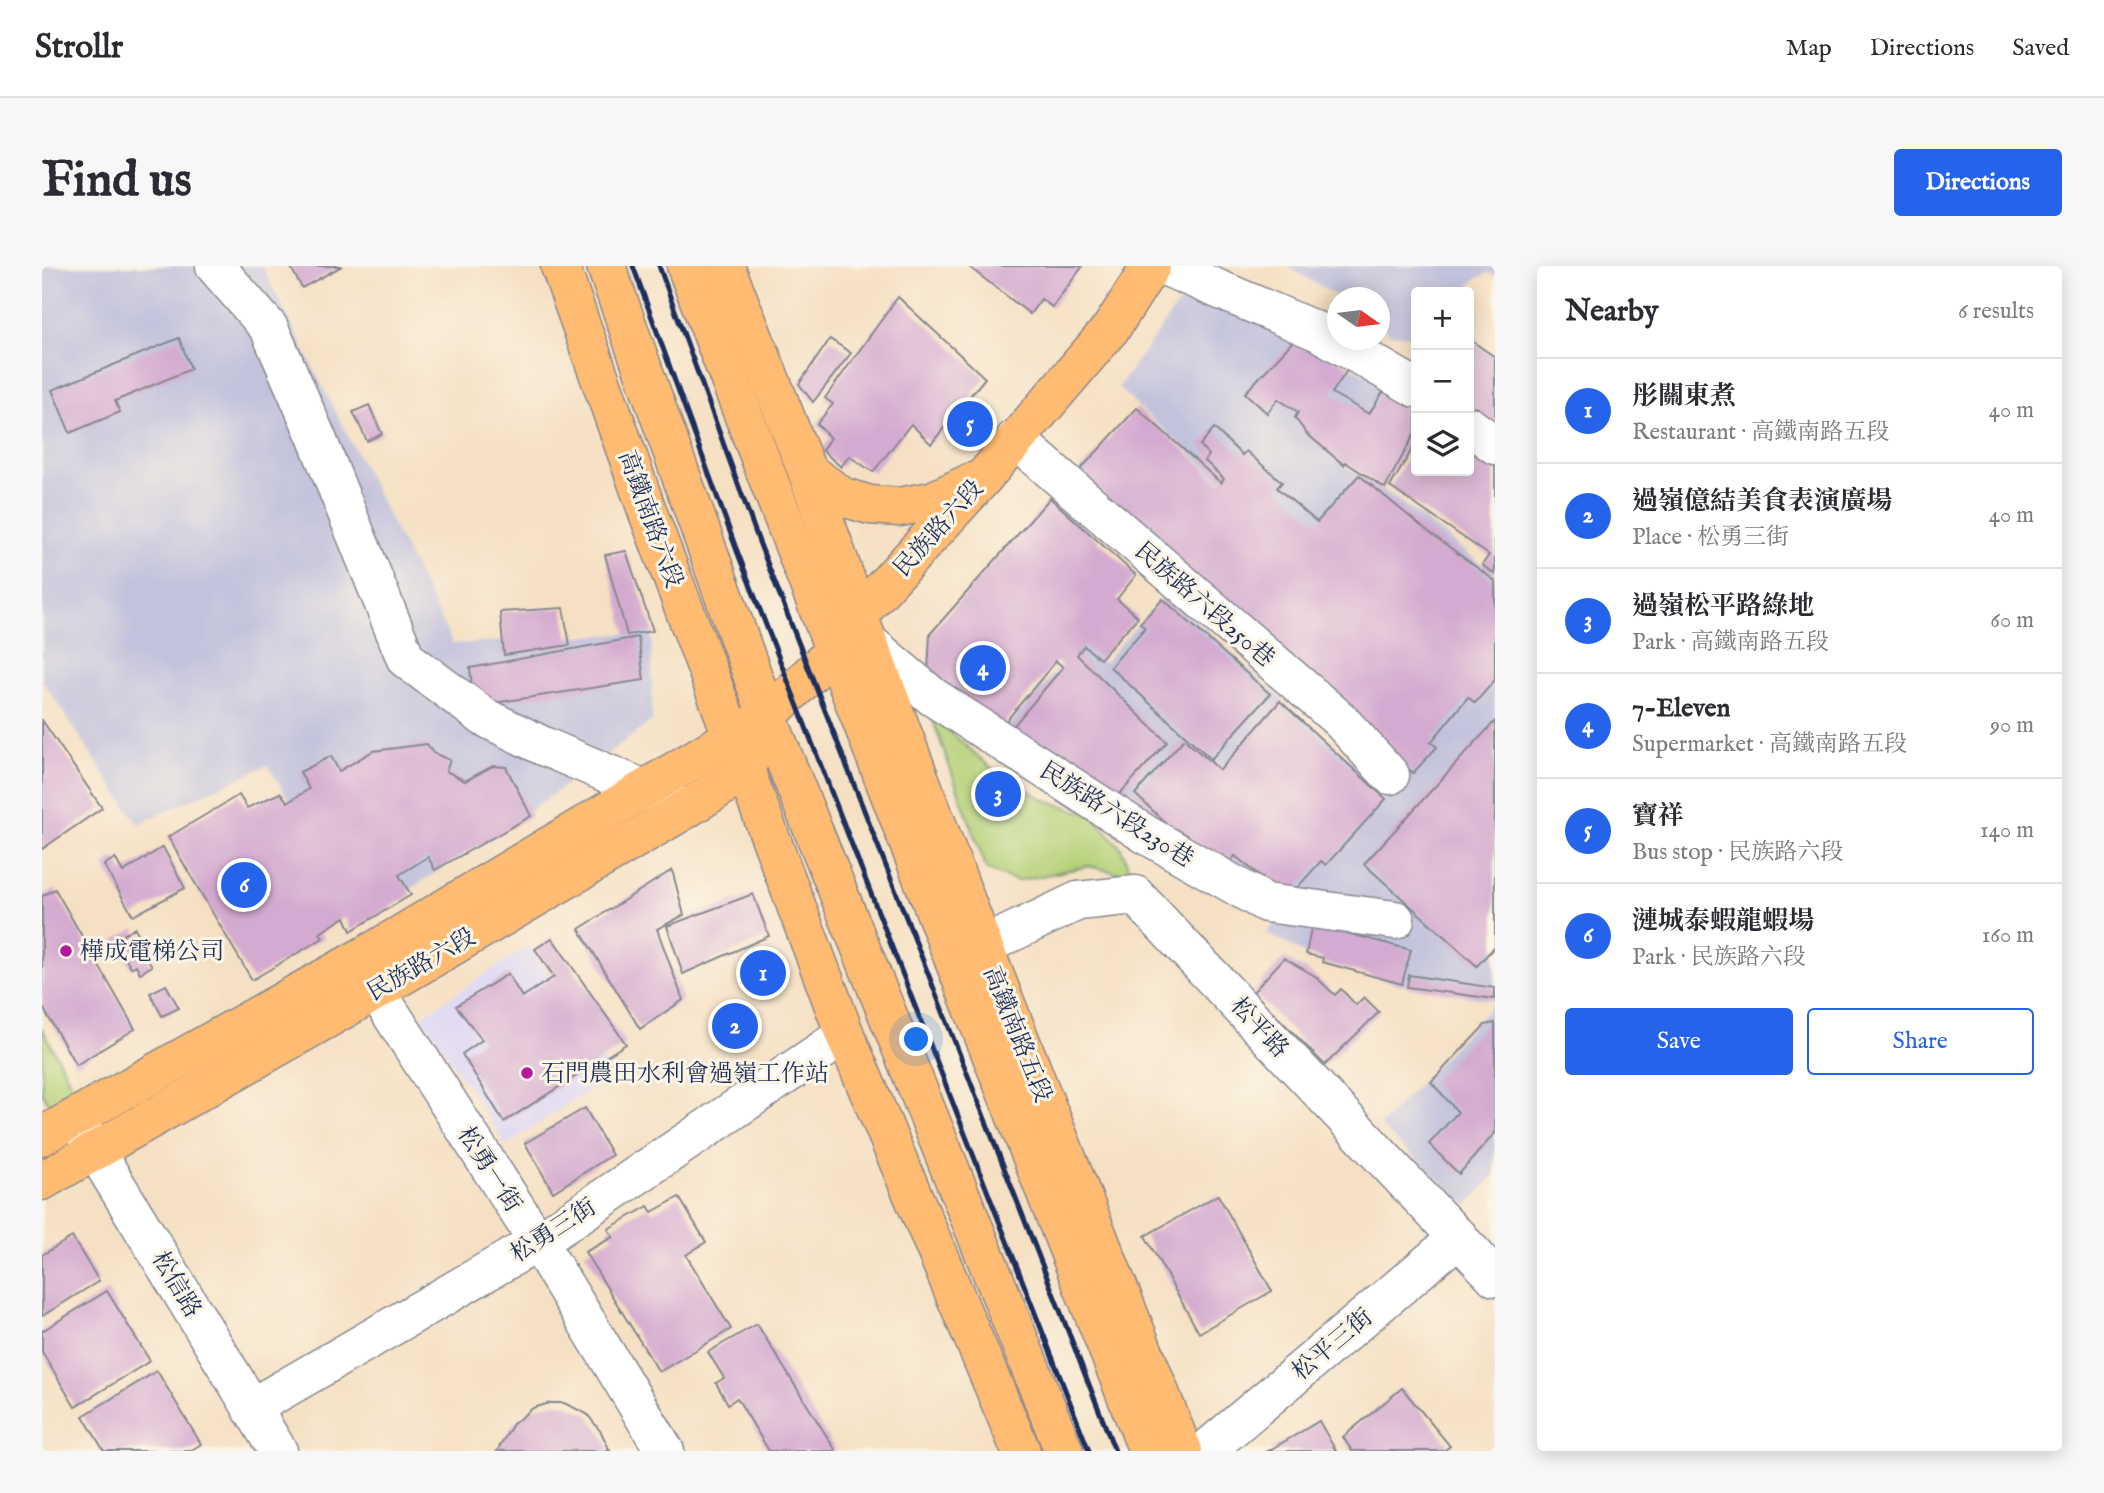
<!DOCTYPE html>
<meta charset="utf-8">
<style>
:root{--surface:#fff;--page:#f7f7f7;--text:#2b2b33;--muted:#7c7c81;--line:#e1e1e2;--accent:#2563eb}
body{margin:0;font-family:"IM FELL English","Noto Serif TC",serif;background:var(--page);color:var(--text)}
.controls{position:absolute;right:21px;top:21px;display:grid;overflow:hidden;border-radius:7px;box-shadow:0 4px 18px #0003}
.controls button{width:63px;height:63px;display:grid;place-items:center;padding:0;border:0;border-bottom:2px solid var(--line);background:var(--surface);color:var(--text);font:35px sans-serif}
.compass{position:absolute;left:1285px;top:21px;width:63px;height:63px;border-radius:50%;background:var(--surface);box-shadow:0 4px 18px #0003;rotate:104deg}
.you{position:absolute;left:875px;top:774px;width:24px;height:24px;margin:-18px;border:5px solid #fff;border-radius:50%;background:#1a73e8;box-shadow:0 0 0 10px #1a73e833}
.badge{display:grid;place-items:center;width:46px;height:46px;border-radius:50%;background:var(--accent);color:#fff;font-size:23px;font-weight:700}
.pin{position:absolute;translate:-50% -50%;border:4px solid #fff;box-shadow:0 2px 7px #0006}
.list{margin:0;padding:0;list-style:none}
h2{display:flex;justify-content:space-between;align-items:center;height:91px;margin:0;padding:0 28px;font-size:30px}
h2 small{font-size:23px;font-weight:400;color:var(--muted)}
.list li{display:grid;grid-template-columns:46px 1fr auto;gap:21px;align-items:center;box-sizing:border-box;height:105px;padding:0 28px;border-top:2px solid var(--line)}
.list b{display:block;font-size:26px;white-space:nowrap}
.list p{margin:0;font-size:23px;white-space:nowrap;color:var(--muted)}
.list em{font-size:23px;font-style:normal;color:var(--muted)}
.actions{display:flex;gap:14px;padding:21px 28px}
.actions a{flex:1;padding:16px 0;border:2px solid var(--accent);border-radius:7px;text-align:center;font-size:24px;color:var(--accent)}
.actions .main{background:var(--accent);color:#fff}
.icon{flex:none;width:38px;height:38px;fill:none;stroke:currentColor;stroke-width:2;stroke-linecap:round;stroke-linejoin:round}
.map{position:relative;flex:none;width:1453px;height:1185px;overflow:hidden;border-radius:7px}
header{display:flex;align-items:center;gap:42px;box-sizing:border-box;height:98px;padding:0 35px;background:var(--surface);border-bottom:2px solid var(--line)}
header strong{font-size:33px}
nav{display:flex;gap:38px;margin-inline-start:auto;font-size:24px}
.intro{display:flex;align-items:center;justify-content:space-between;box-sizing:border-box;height:168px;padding:0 42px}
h1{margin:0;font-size:49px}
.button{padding:18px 32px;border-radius:7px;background:var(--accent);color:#fff;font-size:24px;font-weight:700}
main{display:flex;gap:42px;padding:0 42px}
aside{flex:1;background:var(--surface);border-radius:7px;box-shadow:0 4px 18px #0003}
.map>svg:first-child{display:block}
</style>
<header>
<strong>Strollr</strong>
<nav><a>Map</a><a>Directions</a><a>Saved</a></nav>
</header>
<div class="intro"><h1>Find us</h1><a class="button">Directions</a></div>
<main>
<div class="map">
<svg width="1453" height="1185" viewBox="0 0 1453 1185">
<rect width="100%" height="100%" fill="#fcf5e5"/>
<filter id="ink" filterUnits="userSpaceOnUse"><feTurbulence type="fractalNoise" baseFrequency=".0143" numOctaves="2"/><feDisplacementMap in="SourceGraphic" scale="14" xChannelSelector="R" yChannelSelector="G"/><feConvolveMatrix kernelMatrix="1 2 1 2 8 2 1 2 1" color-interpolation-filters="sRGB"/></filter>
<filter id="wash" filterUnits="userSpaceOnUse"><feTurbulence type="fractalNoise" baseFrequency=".00686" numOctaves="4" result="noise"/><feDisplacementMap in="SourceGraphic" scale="28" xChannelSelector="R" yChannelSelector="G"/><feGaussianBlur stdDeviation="1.57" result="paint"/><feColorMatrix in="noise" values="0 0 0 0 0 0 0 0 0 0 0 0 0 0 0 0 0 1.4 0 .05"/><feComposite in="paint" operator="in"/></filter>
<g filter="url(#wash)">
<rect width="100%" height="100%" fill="#f5e0c3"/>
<!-- built -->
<polygon fill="#dcd6f6" points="487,680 570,809 464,879 380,750"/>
<!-- industrial -->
<g fill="#c2c2dc">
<polygon points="0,0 220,0 411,378 610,366 610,455 495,540 320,655 226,499 96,558 0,414"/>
<polygon points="1245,0 1453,0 1453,10 1446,7 1434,13 1421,26 1374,26 1374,65 1370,70 1348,68 1338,60 1338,32 1296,31"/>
<polygon points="1147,23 1344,118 1303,200 1340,222 1453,309 1453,735 1355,718 1263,688 1225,667 1249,636 964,461 1039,378 1062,397 1123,328 1344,526 1205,239 1076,122"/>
<polygon points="1453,736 1453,908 1425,940 1338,860"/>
</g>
<!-- green -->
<g fill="#b3d076" stroke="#67806a" stroke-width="2">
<polygon points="889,449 955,507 1005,535 1050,549 1079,582 1090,610 1047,600 975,615 945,604"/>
<polygon points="0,762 35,829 10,843 0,827"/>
</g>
<g id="blocks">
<!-- building -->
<g fill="#d4abd0">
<polygon points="248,0 300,0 260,22"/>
<polygon points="926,0 1039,0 1040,1 1010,41 999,33 988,48"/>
<polygon points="856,31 943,112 889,178 869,158 831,206 807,190 799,201 780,184 788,172 775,158 791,138 783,132"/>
<polygon points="137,72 149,103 73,135 78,146 28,167 10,124"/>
<polygon points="1254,72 1308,100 1290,127 1327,148 1346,118 1374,134 1374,165 1343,222 1303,196 1302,199 1265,168 1253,152 1256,146 1236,133 1225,147 1203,127"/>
<polygon points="788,73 809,87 771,136 757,118"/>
<polygon points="1427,73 1453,91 1453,161 1427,143"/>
<polygon points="327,139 340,168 325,175 311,146"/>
<polygon points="1095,142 1179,217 1182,213 1163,195 1167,189 1158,179 1172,162 1200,189 1204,185 1240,216 1235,222 1275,256 1317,209 1379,260 1453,315 1453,414 1433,437 1426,431 1389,476 1395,481 1371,507 1173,332 1037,205"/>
<polygon points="1374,177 1374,205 1427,205 1427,178 1453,197 1453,308 1440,299 1447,289 1348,221"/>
<polygon points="1008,232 1094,309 1075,333 1096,351 1058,393 1042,380 1035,389 1125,476 1073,533 968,464 1021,401 1014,395 954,467 886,406 888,368"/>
<polygon points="584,285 611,365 585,369 563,289"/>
<polygon points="1121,333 1228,428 1169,493 1068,401 1103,362 1098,357"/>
<polygon points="521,342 528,379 462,389 458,346"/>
<polygon points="596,371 602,414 432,440 428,402"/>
<polygon points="1238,435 1344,533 1284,599 1279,595 1246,632 1193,590 1183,603 1146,578 1093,528 1142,473 1178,504"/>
<polygon points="0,454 60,542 0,583"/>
<polygon points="1453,455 1453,680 1435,700 1322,598"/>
<polygon points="385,478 391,487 408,494 404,505 423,515 451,500 464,501 489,550 393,604 386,591 357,609 369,629 309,665 303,651 278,667 281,672 210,714 126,571 197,529 205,542 238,527 246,536 267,523 258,506 289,490 297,505 331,485"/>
<polygon points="121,581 143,622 91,650 62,599 73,592 81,606"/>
<polygon points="630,604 642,649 615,663 641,734 598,763 537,663"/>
<polygon points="13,623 93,763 34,799 0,740 0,630"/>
<polygon points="711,628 727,670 641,708 625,660"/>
<polygon points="1270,658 1369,684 1360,718 1280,696 1281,692 1264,688"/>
<polygon points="93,662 109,691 105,692 110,700 98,707 94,699 89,702 73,674"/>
<polygon points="510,672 584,778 462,856 420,788 440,774 414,740 466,708 480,731 512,711 493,683"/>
<polygon points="1242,692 1273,710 1293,729 1299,723 1314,739 1322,731 1337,746 1283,799 1211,726"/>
<polygon points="1367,709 1453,722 1453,733 1365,721"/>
<polygon points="124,719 137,742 120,750 108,727"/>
<polygon points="1453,757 1453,867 1417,908 1387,878 1416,846 1389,816 1443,759"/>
<polygon points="543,842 570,889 511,926 483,877"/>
<polygon points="1176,929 1230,1025 1157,1067 1103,970"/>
<polygon points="637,931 664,976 644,989 689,1063 617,1106 543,986 571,971 566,963 606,940 610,946"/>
<polygon points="30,971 57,1015 0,1050 0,989"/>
<polygon points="65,1025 108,1095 33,1141 0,1086 0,1065"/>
<polygon points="715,1058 762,1134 794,1185 727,1185 695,1132 686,1138 674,1117 682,1112 666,1086"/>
<polygon points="115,1105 159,1178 148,1185 62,1185 41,1150"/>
<polygon points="1360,1122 1408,1180 1402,1185 1310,1185 1301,1171"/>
<polygon points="508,1137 522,1137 545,1148 559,1166 568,1185 455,1185 471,1158 491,1142"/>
<polygon points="1277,1155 1294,1185 1226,1185 1252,1170"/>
</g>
</g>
</g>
<g filter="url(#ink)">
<use href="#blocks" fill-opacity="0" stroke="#888890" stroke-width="2"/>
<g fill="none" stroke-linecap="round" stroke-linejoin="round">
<defs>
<g id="minor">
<polyline points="173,0 227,62 274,170 364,393 442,451 501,480 628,534"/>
<polyline points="1122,0 1277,66 1374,122"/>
<polyline points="1427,160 1453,179"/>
<polyline points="973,173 1298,454 1348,509"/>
<polyline points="826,376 891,431 1103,568 1224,637 1353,654"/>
<polyline points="941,680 1036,635 1093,629 1453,1011"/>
<polyline points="317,698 496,976 623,1185"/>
<polyline points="36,856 236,1185"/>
<polyline points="209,1142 496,976 803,769"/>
<polyline points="1163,1185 1417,971"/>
</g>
<g id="major">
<polyline points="518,0 606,247 803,769 979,1185"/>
<polyline points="564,0 725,450 1022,1185"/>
<polyline points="644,0 915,702 1106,1185"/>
<polyline points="683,0 765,205 826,376 941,680 1141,1185"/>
<polyline points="765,205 801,231 828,239 857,241 890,235 930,216"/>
<polyline points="0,870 333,684 725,450 793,384 817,348 942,211 1070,61 1109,0"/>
<polyline points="0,915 334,725 646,542 703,506 711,484"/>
</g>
</defs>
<!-- minor casing -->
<use href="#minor" stroke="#888890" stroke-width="41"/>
<!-- major casing -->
<use href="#major" stroke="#888890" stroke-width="41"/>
<!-- minor -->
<use href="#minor" stroke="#fff" stroke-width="38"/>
<!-- major -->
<use href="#major" stroke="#ffbb71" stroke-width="38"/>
<!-- rail -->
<g stroke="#1b2f5e" stroke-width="5">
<polyline points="591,0 695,285 1047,1185"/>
<polyline points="617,0 717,276 1073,1185"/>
</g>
</g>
</g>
<!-- markers -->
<g fill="#b5179e" stroke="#fcf5e5" stroke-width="2.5">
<circle cx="24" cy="685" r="7"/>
<circle cx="485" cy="807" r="7"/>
</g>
<g text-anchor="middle" stroke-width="6" stroke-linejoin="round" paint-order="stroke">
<!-- street labels -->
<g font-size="24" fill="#1b2f5e" stroke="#fcf5e5">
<text transform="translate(609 253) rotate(70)" y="8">高鐵南路六段</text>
<text transform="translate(896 262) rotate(-48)" y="8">民族路六段</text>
<text transform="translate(1163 338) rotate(41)" y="8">民族路六段250巷</text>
<text transform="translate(1075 548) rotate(32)" y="8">民族路六段230巷</text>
<text transform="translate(379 698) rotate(-30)" y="8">民族路六段</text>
<text transform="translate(1218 761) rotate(47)" y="8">松平路</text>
<text transform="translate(976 768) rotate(68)" y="8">高鐵南路五段</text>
<text transform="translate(448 903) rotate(57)" y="8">松勇一街</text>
<text transform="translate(511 964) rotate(-33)" y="8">松勇三街</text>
<text transform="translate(135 1018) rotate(59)" y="8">松信路</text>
<text transform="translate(1290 1078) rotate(-40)" y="8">松平三街</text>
</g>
<!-- poi labels -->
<g font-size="24" fill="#1b2f5e" stroke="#fcf5e5" text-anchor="start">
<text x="38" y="693">樺成電梯公司</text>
<text x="499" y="815">石門農田水利會過嶺工作站</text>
</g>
</g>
</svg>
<div class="controls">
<button>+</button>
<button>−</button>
<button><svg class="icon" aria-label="layers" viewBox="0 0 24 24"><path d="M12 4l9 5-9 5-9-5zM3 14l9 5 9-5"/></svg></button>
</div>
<svg class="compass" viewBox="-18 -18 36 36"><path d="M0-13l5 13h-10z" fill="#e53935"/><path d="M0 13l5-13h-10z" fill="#7c7c81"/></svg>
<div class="you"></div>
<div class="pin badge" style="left:721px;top:707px">1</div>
<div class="pin badge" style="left:693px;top:760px">2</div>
<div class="pin badge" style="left:956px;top:528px">3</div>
<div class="pin badge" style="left:941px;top:402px">4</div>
<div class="pin badge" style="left:928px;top:158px">5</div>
<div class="pin badge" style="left:202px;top:619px">6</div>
</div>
<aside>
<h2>Nearby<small>6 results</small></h2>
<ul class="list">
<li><span class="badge">1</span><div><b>彤關東煮</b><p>Restaurant · 高鐵南路五段</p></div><em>40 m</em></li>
<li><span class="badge">2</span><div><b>過嶺億結美食表演廣場</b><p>Place · 松勇三街</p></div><em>40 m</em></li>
<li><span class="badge">3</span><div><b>過嶺松平路綠地</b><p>Park · 高鐵南路五段</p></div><em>60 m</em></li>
<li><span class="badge">4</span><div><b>7-Eleven</b><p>Supermarket · 高鐵南路五段</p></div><em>90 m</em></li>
<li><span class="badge">5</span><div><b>寶祥</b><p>Bus stop · 民族路六段</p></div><em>140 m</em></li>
<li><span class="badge">6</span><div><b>漣城泰蝦龍蝦場</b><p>Park · 民族路六段</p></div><em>160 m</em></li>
</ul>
<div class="actions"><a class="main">Save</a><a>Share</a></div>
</aside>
</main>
